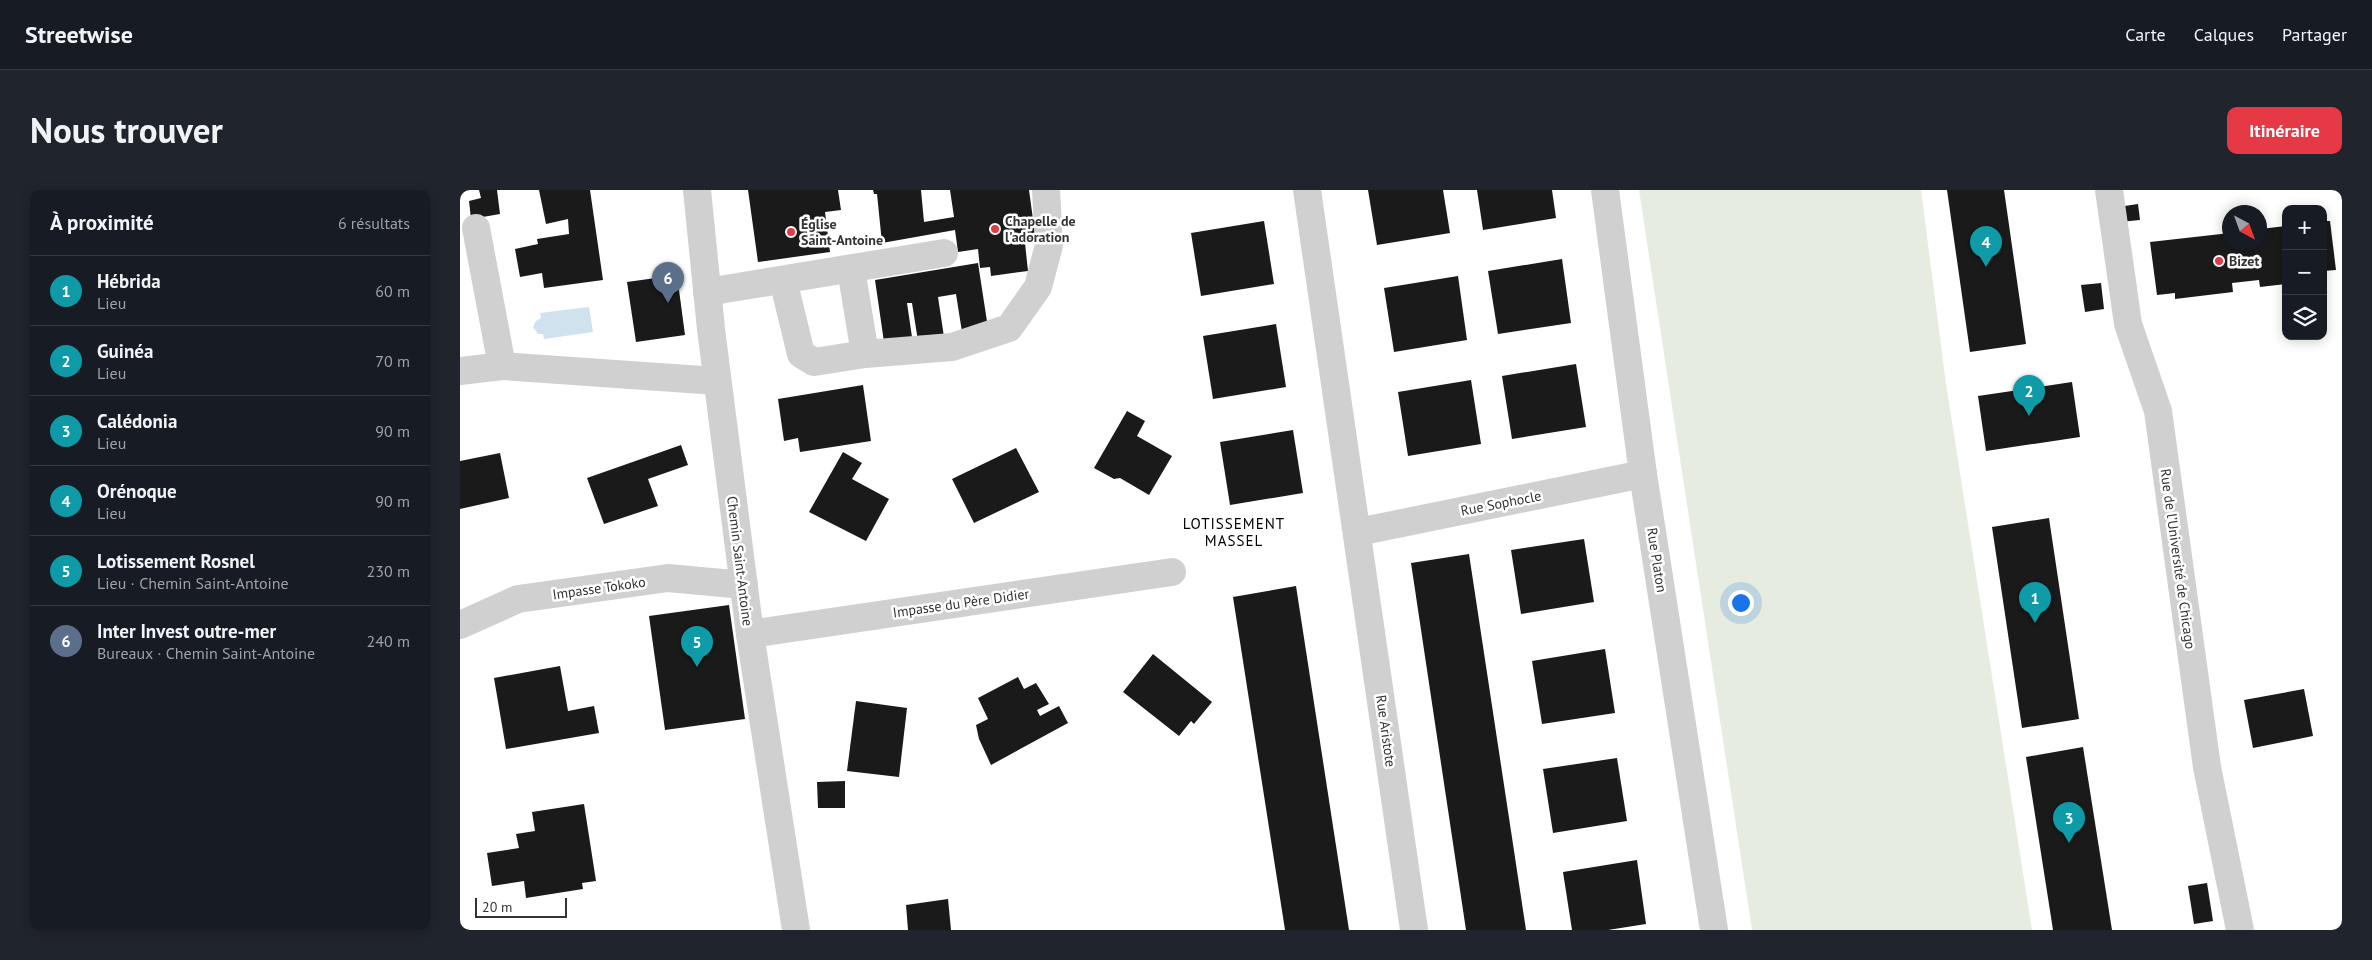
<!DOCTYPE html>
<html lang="fr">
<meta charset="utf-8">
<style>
:root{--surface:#171b24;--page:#20242c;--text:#f1f3f6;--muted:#9ea1a6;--line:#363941;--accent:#e63946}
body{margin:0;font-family:"PT Sans",sans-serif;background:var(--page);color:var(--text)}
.controls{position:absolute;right:15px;top:15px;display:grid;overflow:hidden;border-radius:10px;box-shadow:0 2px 12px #0003}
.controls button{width:45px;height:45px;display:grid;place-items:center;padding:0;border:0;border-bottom:1px solid var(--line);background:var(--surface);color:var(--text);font:25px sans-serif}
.compass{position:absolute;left:1762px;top:15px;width:45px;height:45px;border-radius:50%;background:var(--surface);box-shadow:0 2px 12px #0003;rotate:139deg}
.scale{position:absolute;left:15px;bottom:12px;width:92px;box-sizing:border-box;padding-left:5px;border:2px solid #333;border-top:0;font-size:14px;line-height:18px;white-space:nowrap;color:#333;-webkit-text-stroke:4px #fff;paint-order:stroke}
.you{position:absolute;left:1280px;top:412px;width:18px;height:18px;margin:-12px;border:4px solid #fff;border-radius:50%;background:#1a73e8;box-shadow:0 0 0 8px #1a73e833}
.badge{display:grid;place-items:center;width:32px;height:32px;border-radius:50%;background:var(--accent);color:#fff;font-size:16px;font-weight:700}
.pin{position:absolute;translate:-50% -41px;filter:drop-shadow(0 1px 2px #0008)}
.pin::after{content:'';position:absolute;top:26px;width:18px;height:15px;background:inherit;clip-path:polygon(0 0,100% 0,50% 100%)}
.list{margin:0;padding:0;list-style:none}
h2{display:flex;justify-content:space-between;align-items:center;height:65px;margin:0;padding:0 20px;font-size:21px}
h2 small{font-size:16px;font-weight:400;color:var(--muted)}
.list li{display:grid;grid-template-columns:32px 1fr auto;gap:15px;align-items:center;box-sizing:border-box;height:70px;padding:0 20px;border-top:1px solid var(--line)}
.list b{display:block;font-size:19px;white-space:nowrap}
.list p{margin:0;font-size:16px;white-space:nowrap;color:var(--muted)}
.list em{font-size:16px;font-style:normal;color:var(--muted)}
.icon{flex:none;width:28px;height:28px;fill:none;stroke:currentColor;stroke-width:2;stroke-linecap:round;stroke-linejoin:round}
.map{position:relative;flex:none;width:1882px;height:740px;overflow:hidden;border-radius:10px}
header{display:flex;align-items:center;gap:30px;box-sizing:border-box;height:70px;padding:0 25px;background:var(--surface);border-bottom:1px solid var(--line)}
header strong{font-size:24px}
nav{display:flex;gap:28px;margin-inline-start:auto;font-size:18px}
.intro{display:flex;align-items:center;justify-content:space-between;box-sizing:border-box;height:120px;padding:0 30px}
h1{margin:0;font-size:35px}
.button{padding:12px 22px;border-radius:10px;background:var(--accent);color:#fff;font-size:18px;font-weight:700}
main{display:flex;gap:30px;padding:0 30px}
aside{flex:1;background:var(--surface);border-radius:10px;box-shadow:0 2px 12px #0003}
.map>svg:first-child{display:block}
</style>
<header>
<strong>Streetwise</strong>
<nav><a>Carte</a><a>Calques</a><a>Partager</a></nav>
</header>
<div class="intro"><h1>Nous trouver</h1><a class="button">Itinéraire</a></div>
<main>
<aside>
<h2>À proximité<small>6 résultats</small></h2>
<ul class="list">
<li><span class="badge" style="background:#0f9aa8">1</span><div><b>Hébrida</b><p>Lieu</p></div><em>60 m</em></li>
<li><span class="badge" style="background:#0f9aa8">2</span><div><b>Guinéa</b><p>Lieu</p></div><em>70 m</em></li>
<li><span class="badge" style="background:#0f9aa8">3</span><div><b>Calédonia</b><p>Lieu</p></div><em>90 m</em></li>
<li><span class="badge" style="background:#0f9aa8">4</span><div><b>Orénoque</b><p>Lieu</p></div><em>90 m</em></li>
<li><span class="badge" style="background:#0f9aa8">5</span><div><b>Lotissement Rosnel</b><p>Lieu · Chemin Saint-Antoine</p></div><em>230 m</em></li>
<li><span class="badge" style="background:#5c6f8a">6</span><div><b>Inter Invest outre-mer</b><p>Bureaux · Chemin Saint-Antoine</p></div><em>240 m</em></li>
</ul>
</aside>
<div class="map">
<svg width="1882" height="740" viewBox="0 0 1882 740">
<rect width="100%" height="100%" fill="#fff"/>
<!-- green -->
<polygon fill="#e6ecdf" points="1179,0 1461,0 1486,194 1572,740 1292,740"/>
<!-- water -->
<polygon fill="#cfe2ee" points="129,117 133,142 84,149 83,144 78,144 73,137 76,131 81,128 80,123"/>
<!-- building -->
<g fill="#1a1a1a">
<polygon points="19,0 37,0 40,24 11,29 9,11 21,8"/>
<polygon points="79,0 130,0 143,90 84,98 82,83 60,87 55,59 78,54 77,49 109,44 108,29 86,34"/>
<polygon points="288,0 378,0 381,20 365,22 370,62 298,72"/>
<polygon points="413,0 461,0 464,32 494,27 490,0 569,0 576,51 565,53 568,81 531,86 530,77 520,78 518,59 498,62 495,40 422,53 417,4 414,4"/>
<polygon points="908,0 983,0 990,43 917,55"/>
<polygon points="1017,0 1092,0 1096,28 1023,40"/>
<polygon points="1487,0 1544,0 1566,154 1510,162"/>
<polygon points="1678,14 1680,30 1660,32 1658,17"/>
<polygon points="804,31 814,94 741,106 731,43"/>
<polygon points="1863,31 1870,31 1876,80 1863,81"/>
<polygon points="1826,36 1826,94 1800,97 1799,90 1772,93 1773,102 1715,109 1715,103 1697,105 1690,52 1770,43 1770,52 1800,52 1800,39"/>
<polygon points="1102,69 1111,133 1038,144 1028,81"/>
<polygon points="518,73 528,138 502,142 496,104 478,107 484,147 458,151 452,113 447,113 452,147 424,152 415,90"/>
<polygon points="217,85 225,145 176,152 167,92"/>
<polygon points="998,86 1007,150 934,162 924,98"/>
<polygon points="1641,93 1644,119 1625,122 1621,95"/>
<polygon points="816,134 826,197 753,209 743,146"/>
<polygon points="1116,174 1126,237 1052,249 1042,186"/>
<polygon points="1011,190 1021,254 948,266 938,202"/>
<polygon points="1612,192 1620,247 1526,261 1518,206"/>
<polygon points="403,195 411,251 340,262 338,248 324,251 318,209"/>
<polygon points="667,221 685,231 677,246 712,266 689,305 660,288 654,289 634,278"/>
<polygon points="833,240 843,303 770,315 760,252"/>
<polygon points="221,255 228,275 188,289 198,316 144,334 127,288"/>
<polygon points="556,258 579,302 514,333 492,289"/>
<polygon points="383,262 402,273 392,289 429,309 406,351 349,322"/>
<polygon points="40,263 49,308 0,319 0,271"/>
<polygon points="1589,328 1619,529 1562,538 1532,337"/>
<polygon points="1124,349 1134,412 1061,424 1051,360"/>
<polygon points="1009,364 1066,740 1006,740 951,373"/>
<polygon points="836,396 889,740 825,740 773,407"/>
<polygon points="269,415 285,529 205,540 189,426"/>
<polygon points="1145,459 1155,523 1082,534 1072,471"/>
<polygon points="693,464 752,512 734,534 731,531 719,546 663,502"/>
<polygon points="100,476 108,521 134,516 139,543 46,559 34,488"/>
<polygon points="558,487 564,499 576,493 589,514 577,520 580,526 599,516 608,533 531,575 519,549 516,535 528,529 518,508"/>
<polygon points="1844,499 1853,546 1793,558 1784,510"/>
<polygon points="396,511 447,518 439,587 387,581"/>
<polygon points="1623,557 1652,740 1593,740 1566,567"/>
<polygon points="1157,568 1167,631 1093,643 1083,579"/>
<polygon points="385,591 385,618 358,618 357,592"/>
<polygon points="124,614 136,691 122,693 123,699 66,708 64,691 32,696 27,663 59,658 56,644 75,641 72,622"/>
<polygon points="1177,670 1186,734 1148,740 1112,740 1103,682"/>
<polygon points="1747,693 1753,731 1734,734 1728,696"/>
<polygon points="488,709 491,740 448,740 446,715"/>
</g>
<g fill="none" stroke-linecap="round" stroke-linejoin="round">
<!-- minor -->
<g stroke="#d0d0d0" stroke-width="28">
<polyline points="237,0 251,139 290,444 336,740"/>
<polyline points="847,0 954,740"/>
<polyline points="1145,0 1183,284 1254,740"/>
<polyline points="1649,0 1668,134 1698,221 1747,577 1780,740"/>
<polyline points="16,38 42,176"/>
<polyline points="391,79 405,164"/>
<polyline points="323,90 341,164 354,172 405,164 492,157 549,138 578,97 589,55 586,0"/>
<polyline points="247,102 484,63"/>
<polyline points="0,181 42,176 257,191"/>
<polyline points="898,342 1183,284"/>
<polyline points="0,435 58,409 208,388 284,395"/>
<polyline points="290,444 712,382"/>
</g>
</g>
<!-- markers -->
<g fill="#e63946" stroke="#fff" stroke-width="2">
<circle cx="535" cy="39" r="5"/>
<circle cx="331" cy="42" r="5"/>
<circle cx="1759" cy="71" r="5"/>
</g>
<g text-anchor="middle" stroke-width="5" stroke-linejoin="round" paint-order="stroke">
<!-- poi labels -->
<g font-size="14" font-weight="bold" fill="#333" stroke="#fff" text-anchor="start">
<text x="545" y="36">Chapelle de<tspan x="545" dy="16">l'adoration</tspan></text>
<text x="341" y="39">Église<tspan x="341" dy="16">Saint-Antoine</tspan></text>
<text x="1769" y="76">Bizet</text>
</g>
<!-- street labels -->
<g font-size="14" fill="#333" stroke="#fff">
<text transform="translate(1041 313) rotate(-11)" y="5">Rue Sophocle</text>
<text transform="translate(1718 369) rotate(82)" y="5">Rue de l’Université de Chicago</text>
<text transform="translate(1197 370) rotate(81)" y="5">Rue Platon</text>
<text transform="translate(280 371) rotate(83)" y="5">Chemin Saint-Antoine</text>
<text transform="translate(139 398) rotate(-8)" y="5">Impasse Tokoko</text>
<text transform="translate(501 413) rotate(-8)" y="5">Impasse du Père Didier</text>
<text transform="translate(926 541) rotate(82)" y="5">Rue Aristote</text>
</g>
<!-- neighbourhood labels -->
<g font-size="15" letter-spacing="1" fill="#000" stroke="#fff">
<text x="774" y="339">LOTISSEMENT<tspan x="774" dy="17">MASSEL</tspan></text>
</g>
</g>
</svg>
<div class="controls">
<button>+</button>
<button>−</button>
<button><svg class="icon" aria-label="layers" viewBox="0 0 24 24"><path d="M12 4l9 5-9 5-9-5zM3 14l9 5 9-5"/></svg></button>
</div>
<svg class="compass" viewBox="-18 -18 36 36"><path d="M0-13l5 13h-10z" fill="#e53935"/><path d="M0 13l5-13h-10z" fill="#9ea1a6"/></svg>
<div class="scale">20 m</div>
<div class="you"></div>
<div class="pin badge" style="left:1575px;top:433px;background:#0f9aa8">1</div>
<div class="pin badge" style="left:1569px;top:226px;background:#0f9aa8">2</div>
<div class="pin badge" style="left:1609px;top:653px;background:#0f9aa8">3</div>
<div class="pin badge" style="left:1526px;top:77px;background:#0f9aa8">4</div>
<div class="pin badge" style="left:237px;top:477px;background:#0f9aa8">5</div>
<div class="pin badge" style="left:208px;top:113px;background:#5c6f8a">6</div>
</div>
</main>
